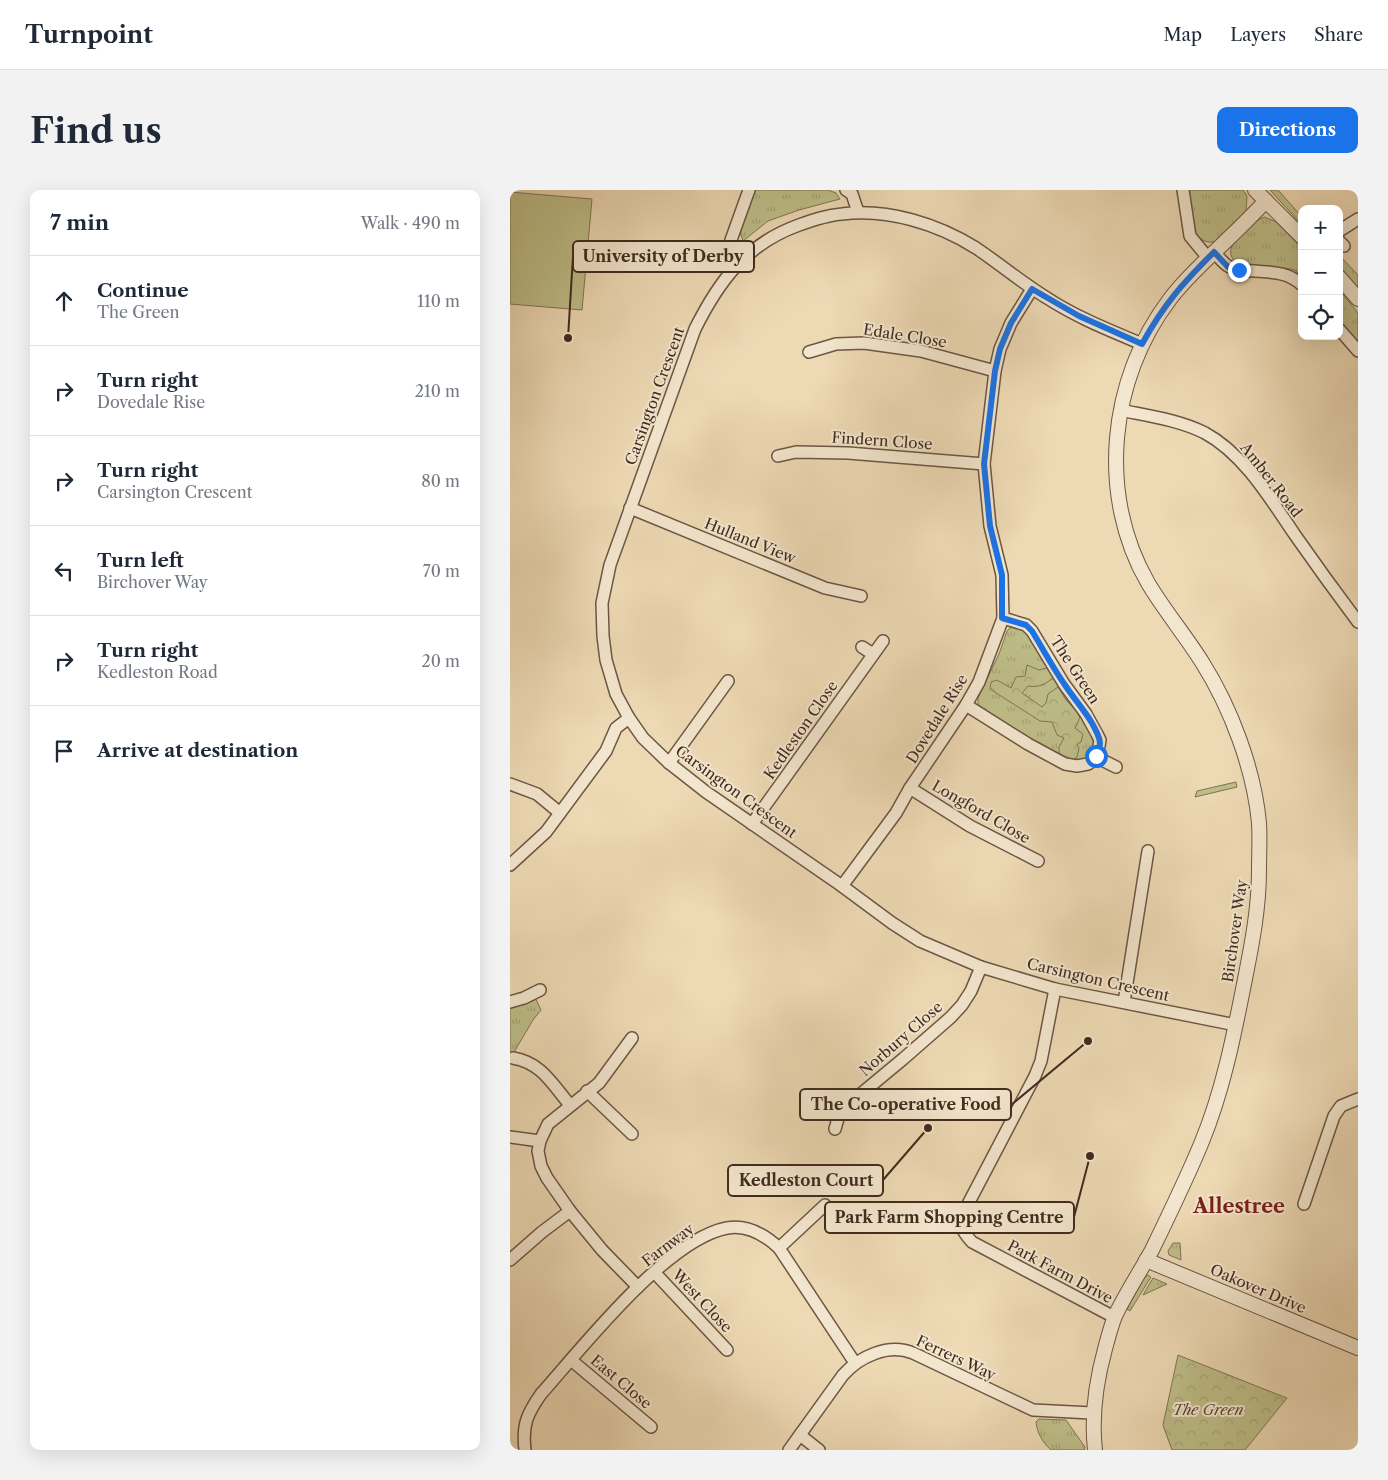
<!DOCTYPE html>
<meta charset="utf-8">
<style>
:root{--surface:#fff;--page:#f2f2f3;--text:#1f2937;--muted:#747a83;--line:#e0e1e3;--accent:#1a73e8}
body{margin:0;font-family:"Libre Caslon Text",serif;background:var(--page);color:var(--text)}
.controls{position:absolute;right:15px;top:15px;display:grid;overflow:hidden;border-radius:10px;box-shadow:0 5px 20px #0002}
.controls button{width:45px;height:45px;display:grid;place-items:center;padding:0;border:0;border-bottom:1px solid var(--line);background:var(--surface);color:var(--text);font:25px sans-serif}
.stop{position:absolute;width:15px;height:15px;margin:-11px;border:4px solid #1a73e8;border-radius:50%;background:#fff}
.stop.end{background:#1a73e8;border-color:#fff;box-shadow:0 1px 5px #0008}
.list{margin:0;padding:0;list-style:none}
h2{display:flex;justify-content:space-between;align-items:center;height:65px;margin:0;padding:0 20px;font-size:21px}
h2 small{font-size:16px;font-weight:400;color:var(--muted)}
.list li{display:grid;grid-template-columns:32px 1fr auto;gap:15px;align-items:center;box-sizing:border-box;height:90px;padding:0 20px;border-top:1px solid var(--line)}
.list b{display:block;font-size:19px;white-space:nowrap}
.list p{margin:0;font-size:16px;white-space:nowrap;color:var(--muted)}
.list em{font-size:16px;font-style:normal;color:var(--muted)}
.icon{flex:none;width:28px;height:28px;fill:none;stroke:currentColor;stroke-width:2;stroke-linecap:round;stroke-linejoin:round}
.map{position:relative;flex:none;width:848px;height:1260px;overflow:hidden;border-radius:10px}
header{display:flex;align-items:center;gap:30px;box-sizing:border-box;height:70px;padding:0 25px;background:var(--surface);border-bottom:1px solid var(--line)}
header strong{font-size:24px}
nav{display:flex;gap:28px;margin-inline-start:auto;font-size:18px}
.intro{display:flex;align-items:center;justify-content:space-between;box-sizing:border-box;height:120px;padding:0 30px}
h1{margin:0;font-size:35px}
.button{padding:12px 22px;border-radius:10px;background:var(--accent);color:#fff;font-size:18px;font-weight:700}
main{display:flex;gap:30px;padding:0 30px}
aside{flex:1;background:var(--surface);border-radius:10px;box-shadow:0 5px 20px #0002}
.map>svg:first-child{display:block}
</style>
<header>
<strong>Turnpoint</strong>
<nav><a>Map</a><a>Layers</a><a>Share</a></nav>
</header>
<div class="intro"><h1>Find us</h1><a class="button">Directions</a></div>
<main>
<aside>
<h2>7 min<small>Walk · 490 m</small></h2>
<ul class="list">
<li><svg class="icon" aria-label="ahead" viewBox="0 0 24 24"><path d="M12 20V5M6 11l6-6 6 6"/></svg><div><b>Continue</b><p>The Green</p></div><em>110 m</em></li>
<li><svg class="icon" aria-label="right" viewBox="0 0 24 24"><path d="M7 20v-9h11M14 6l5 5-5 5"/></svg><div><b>Turn right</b><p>Dovedale Rise</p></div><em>210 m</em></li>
<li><svg class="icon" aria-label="right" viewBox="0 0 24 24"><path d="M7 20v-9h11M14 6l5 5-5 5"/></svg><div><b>Turn right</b><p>Carsington Crescent</p></div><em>80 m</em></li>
<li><svg class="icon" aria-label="left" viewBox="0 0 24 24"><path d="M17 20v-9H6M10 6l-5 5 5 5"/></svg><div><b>Turn left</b><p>Birchover Way</p></div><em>70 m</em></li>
<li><svg class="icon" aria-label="right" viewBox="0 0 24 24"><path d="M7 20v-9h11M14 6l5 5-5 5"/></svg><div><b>Turn right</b><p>Kedleston Road</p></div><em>20 m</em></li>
<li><svg class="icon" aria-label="arrive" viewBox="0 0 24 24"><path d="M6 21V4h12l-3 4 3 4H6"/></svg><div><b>Arrive at destination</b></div></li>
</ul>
</aside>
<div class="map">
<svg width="848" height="1260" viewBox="0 0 848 1260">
<defs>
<pattern id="grass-tufts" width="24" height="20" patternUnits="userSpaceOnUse" patternTransform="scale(1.25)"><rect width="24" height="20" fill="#bebe89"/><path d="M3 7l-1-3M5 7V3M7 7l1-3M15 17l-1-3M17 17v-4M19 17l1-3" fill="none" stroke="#a4a376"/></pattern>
<pattern id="forest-crowns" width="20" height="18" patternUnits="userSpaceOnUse" patternTransform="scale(1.25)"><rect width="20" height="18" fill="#bebe89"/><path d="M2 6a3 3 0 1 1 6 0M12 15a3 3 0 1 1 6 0" fill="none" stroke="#a4a376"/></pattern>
</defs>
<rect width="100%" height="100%" fill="#edd9b4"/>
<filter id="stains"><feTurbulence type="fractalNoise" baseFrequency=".004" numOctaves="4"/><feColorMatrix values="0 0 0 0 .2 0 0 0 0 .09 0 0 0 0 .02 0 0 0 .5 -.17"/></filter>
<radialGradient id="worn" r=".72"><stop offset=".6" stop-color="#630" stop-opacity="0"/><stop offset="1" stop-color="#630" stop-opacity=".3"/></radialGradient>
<!-- grass -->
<g fill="url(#grass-tufts)" stroke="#807454">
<polygon points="243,0 318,0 326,3 330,9 289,20 258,31 233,51 229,39"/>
<path d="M677,0H733L737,6L736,21L710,50C706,51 701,53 698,52C678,48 679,16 677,0Z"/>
<polygon points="760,0 768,0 792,27 792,35"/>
<path d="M755,27L766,32L792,58V87L786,81L781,79L727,75C714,60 723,53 735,41C741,35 746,30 755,27Z"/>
<polygon points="829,65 848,85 848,98 829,77"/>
<polygon points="829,100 848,123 848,154 829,132"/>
<polygon points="505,436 513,438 517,442 586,550 583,564 577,569 561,571 516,546 468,515 468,508 489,464 497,441 500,438"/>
<polygon points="726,592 727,597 685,607 687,601"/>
<polygon points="25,807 31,820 23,830 0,869 0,817"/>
<polygon points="663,1053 670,1053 671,1070 659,1065 658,1061"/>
<polygon points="638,1085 641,1087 620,1121 617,1119 634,1088"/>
<polygon points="643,1088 657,1094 633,1105"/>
<path d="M529,1229L556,1230L575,1257L574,1260H541C533,1253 527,1243 526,1232Z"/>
</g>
<!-- forest -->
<g fill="url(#forest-crowns)" stroke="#807454">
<path d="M517,475L529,480L540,477L546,486C537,493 530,498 518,496L512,503L532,517L536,513L538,504L548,497C552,502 553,507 557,511C565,522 576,519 565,538L573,544L571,552L567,554L569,558L567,567L561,571L549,563V557L554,548L547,545L542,532L530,531L480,499L481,492L487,490L501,498L506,487L515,486Z"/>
<polygon points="668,1165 764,1203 777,1208 735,1260 662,1260 653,1235"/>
</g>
<!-- pitch -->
<polygon fill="#bebe89" stroke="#807454" points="0,2 82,9 72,120 0,114"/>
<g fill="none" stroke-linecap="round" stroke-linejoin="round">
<defs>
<g id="minor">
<polyline points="336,0 342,4 348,22"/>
<polyline points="673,0 680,46 698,68"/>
<polyline points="829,41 848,29"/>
<polyline points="829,51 834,56"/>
<path d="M704,62C709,67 713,73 718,76C722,79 728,80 733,80C755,83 775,79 792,95"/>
<polyline points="232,70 225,63 221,50 239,0"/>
<polyline points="829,139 848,161"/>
<path d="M632,154C599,140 566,127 537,108C512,93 490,74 466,58C428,34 377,18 332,24C317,25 303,30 289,35C236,54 209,91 185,139L100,375L92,413L93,446L96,470L106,504L119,528L133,548L159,573L196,602L332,696L382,733L410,751L471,777L545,799L726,835"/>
<polyline points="299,162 326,154 354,153 411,161 485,181"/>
<path d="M610,220C639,226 669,230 695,243C734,264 761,310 785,345C806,375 827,404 848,432"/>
<polyline points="268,266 286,262 338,263 474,274"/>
<polyline points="120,318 315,398 351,406"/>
<polyline points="352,457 363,464"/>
<polyline points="456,515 518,554 555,574 567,576 578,574 585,569 589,556 590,550 587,544 576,524 554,494 522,441 516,435 493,428"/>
<polyline points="586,567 606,577"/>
<polyline points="159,573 218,491"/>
<polyline points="0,594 27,604 50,623"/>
<polyline points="400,598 460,636 528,671"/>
<polyline points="242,634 373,451"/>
<polyline points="0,675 36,642 96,561 106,538 119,528"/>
<polyline points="332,696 386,623 400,598 456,515 469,492 493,428 492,385 480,336 474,274 485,181 490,159 501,133 522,99"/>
<path d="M545,799L531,871L525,886L456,1018C449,1035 450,1039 462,1052L604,1127"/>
<polyline points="0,812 14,808 30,800"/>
<polyline points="614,812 638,661"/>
<polyline points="122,848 89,893 38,934 30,951 28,961 31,976 37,988 60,1021 92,1060 128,1097"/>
<path d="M3,868C32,873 42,894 60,915"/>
<polyline points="77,901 122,944"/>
<polyline points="325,939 329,925 340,913 393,869 441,827 452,815 461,801 471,777"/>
<polyline points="0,947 30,951"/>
<polyline points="794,1014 824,926 831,916 848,909"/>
<polyline points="269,1058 315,1015"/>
<polyline points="0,1070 32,1042 60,1021"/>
<polyline points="145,1083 217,1160"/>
<polyline points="61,1170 141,1237"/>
<polyline points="290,1245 309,1260"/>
<path d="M15,1260C12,1235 17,1224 31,1204C72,1158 157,1049 217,1038C237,1034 255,1045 269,1058L345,1173"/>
<path d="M279,1260L333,1185C349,1167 378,1153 403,1163L523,1220L582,1223"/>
</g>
<g id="tertiary">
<polyline points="745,0 792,47"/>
<polyline points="829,87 848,109"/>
<polyline points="636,1070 848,1158"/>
<path d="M585,1260C581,1225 586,1192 595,1159C598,1148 601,1136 605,1126C616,1103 630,1082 642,1060C659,1025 676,990 691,954C713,901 724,845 735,789C742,754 749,717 749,681C749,665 750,648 749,633C744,579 721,518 692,472C675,445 654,420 638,393C587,305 599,189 660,109C678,85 701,66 722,45C734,34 745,22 756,11"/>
</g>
</defs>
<!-- minor casing -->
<use href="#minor" stroke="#6c5644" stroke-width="14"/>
<!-- tertiary casing -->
<use href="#tertiary" stroke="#6c5644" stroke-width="16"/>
<!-- minor -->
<use href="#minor" stroke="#f3e6ce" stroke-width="11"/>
<!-- tertiary -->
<use href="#tertiary" stroke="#f3e6ce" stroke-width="14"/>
</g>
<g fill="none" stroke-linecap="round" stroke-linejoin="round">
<!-- route -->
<path stroke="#1a73e8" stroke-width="6" d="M586,566C589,561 591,554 589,548C582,528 566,512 555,495C543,478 533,459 522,441L516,435L492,428V385L480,336L474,274L485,181L490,159L501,133L522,99L569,126L632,154C654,114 673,93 704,62L718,77L729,80"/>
</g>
<g text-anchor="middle" stroke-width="4" stroke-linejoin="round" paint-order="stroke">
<!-- street labels -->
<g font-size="15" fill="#412b1f" stroke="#f3e6ce">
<text transform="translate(395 146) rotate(9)" y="5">Edale Close</text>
<text transform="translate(145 206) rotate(-70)" y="5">Carsington Crescent</text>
<text transform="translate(372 251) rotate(4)" y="5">Findern Close</text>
<text transform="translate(761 290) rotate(52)" y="5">Amber Road</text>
<text transform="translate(240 351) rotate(22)" y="5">Hulland View</text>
<text transform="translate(565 480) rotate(57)" y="5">The Green</text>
<text transform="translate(427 529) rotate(-58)" y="5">Dovedale Rise</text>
<text transform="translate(291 540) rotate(-55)" y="5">Kedleston Close</text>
<text transform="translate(226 602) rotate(36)" y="5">Carsington Crescent</text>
<text transform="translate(471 622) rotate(30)" y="5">Longford Close</text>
<text transform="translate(725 741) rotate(-82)" y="5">Birchover Way</text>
<text transform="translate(588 790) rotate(13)" y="5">Carsington Crescent</text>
<text transform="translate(391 849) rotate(-41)" y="5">Norbury Close</text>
<text transform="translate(158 1055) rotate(-37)" y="5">Farnway</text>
<text transform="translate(550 1082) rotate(28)" y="5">Park Farm Drive</text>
<text transform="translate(748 1099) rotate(23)" y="5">Oakover Drive</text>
<text transform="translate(192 1111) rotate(47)" y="5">West Close</text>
<text transform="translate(446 1168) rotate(25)" y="5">Ferrers Way</text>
<text transform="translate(111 1192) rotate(40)" y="5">East Close</text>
</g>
<!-- park labels -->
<g font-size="15" font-style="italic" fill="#5a4834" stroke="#f3e6ce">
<text x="698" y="1225">The Green</text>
</g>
<!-- district labels -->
<g font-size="20" font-weight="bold" fill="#7a1f14" stroke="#f3e6ce">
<text x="729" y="1023">Allestree</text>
</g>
</g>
<!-- callouts -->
<path fill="none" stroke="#412b1f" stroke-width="2" d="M58 148L63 66M578 851L501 915M418 938L373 990M580 966L564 1027"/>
<g fill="#412b1f" stroke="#f3e6ce" stroke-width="2">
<circle cx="58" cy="148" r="5"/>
<circle cx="578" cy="851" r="5"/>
<circle cx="418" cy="938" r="5"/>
<circle cx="580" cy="966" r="5"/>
</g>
<g fill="#f3e6ce" stroke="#412b1f" stroke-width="2">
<rect x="63" y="51" width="181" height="31" rx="5"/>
<rect x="290" y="899" width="211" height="31" rx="5"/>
<rect x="218" y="975" width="155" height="31" rx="5"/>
<rect x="315" y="1012" width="249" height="31" rx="5"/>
</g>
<g font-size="16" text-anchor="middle" font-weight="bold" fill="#412b1f">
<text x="153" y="72">University of Derby</text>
<text x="396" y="920">The Co-operative Food</text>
<text x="296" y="996">Kedleston Court</text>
<text x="439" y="1033">Park Farm Shopping Centre</text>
</g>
<rect width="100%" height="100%" filter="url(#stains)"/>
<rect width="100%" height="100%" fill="url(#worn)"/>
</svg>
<div class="controls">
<button>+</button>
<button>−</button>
<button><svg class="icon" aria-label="locate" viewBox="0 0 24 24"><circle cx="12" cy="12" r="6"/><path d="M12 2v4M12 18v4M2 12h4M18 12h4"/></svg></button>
</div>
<div class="stop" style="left:586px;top:566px"></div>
<div class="stop end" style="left:729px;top:80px"></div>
</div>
</main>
